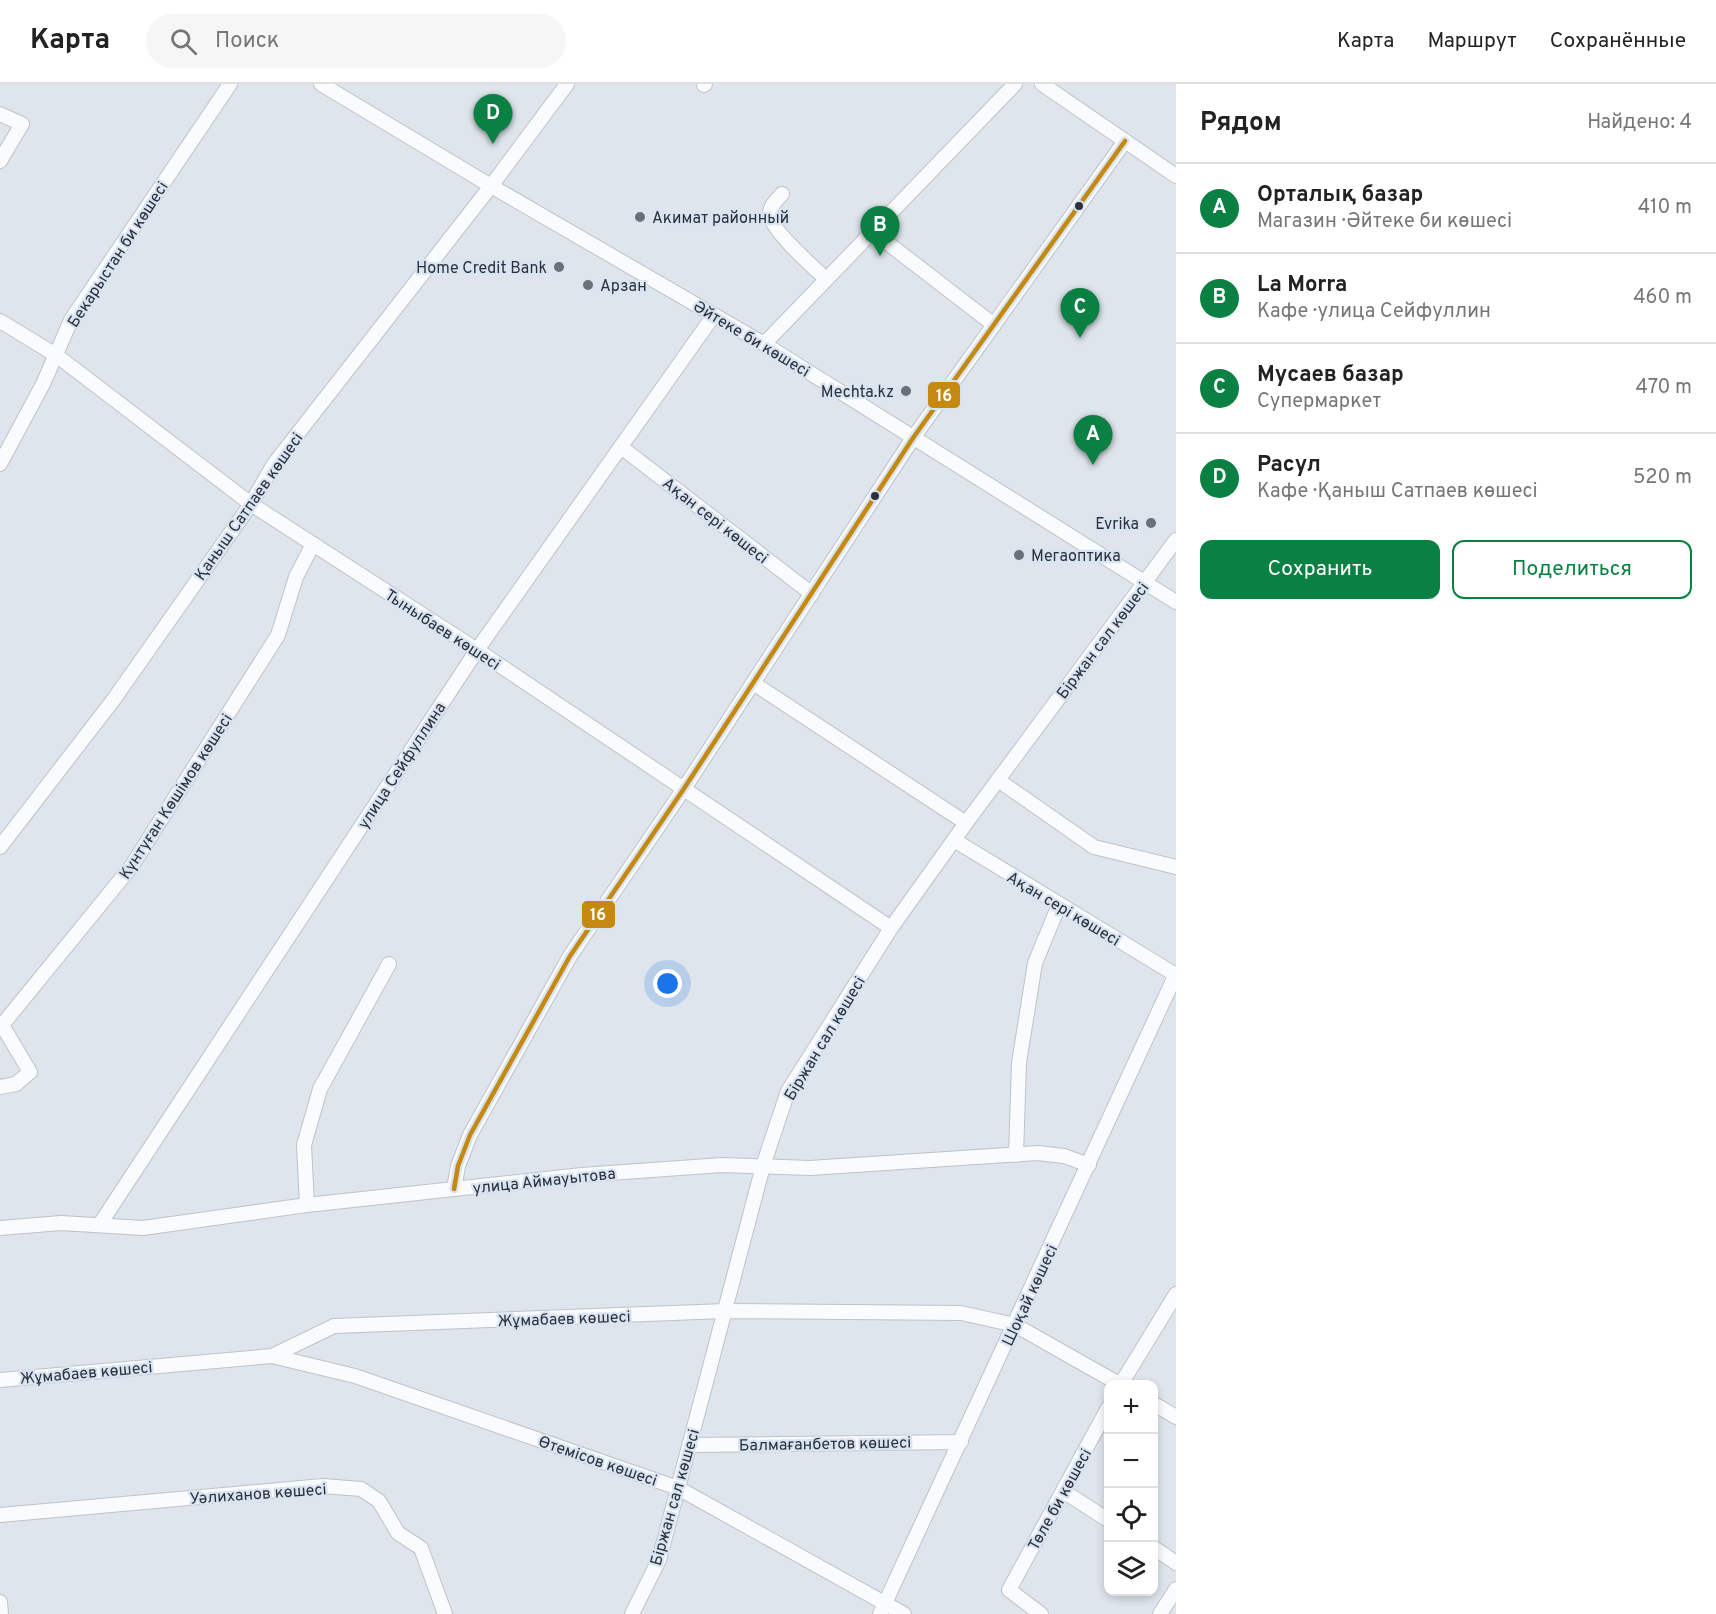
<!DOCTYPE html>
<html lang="ru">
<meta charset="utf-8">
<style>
:root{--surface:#fff;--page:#f6f6f6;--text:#222;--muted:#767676;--line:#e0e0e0;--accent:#0b8043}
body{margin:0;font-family:Overpass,sans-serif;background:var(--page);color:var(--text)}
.controls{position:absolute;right:18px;bottom:18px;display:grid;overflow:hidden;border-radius:12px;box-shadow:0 3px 9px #0003}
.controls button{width:54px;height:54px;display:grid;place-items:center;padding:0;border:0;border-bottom:2px solid var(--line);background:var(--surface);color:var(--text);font:30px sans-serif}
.you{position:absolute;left:668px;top:900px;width:21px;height:21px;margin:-15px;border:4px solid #fff;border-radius:50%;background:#1a73e8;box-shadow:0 0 0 9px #1a73e833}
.badge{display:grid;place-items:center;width:39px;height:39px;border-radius:50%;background:var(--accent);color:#fff;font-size:20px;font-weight:700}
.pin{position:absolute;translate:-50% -50px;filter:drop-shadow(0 2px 3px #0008)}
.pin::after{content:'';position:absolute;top:32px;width:21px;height:18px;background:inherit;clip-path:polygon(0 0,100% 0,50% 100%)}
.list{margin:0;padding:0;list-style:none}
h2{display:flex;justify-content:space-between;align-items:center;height:78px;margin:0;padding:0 24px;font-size:26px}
h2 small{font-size:20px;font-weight:400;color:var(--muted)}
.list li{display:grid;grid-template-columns:39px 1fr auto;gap:18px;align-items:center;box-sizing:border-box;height:90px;padding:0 24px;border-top:2px solid var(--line)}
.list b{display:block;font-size:22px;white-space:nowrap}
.list p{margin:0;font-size:20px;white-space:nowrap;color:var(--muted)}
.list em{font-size:20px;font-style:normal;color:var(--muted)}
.actions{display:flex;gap:12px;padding:18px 24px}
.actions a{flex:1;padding:14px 0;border:2px solid var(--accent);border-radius:12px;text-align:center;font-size:21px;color:var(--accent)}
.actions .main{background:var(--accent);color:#fff}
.icon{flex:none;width:33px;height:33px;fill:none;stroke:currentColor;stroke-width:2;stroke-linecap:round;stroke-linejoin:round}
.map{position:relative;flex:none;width:1176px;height:1530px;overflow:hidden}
header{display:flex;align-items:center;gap:36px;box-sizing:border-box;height:84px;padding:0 30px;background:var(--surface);border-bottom:2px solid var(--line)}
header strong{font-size:28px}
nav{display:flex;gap:33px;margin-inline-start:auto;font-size:21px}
.search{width:420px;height:54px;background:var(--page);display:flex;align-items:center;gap:15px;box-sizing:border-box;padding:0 21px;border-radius:33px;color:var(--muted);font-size:22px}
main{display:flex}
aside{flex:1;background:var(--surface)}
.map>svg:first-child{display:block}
</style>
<header>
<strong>Карта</strong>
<div class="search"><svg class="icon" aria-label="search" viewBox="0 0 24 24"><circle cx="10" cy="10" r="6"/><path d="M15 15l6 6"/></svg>Поиск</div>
<nav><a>Карта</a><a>Маршрут</a><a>Сохранённые</a></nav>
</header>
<main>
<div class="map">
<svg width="1176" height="1530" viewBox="0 0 1176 1530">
<rect width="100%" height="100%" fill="#dfe5ed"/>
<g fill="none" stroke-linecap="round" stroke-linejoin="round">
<defs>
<g id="street">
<polyline points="321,0 491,102 764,260 1176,518"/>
<polyline points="1042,0 1176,92"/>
<polyline points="704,1 705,0"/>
<polyline points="0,30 22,40 0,77"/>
<path d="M782,110C777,116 770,121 770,130C769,144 814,184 826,195"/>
<polyline points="872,147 994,241"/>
<polyline points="0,237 56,271 251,420 477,566 891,844"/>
<polyline points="764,260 1015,0"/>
<polyline points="621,363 812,510"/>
<polyline points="0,380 43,300 71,236 230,0"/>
<polyline points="753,599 966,739"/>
<polyline points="998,696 1094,763 1176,783"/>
<polyline points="954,756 1176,891"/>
<polyline points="0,763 114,615 251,420 274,380 491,102 567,0"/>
<polyline points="0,1003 16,1000 30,988 2,941 131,783 278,551 296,493 313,460"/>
<polyline points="1016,1071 1019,979 1035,879 1059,821"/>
<polyline points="454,1105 458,1082 470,1051 570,872 683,706 913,354 1125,57"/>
<polyline points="307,1121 304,1061 320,1005 389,880"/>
<polyline points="100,1140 477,566 714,231"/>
<polyline points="0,1144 61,1139 143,1144 307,1121 454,1105 582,1091 722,1081 810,1084 1038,1069 1064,1072 1089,1081"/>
<polyline points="272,1272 355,1292 678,1404 904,1530"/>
<polyline points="0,1296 272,1272 334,1242 725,1227 961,1229 1015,1241 1119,1300"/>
<polyline points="1121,1300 1176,1210"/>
<polyline points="1154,1320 1176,1333"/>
<polyline points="689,1361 961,1358"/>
<polyline points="1063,1407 1108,1436"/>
<polyline points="0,1431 323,1402 361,1405 379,1417 398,1449 421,1464 445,1530"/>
<polyline points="1154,1464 1176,1479"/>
<polyline points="0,1518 1,1530"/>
<polyline points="632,1530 659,1476 763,1082 788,1007 891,844 966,739 1176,456"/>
<polyline points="880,1530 1176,890"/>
<polyline points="1041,1530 1009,1506 1108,1324"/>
<polyline points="1160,1530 1176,1505"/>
</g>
</defs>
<!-- street casing -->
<use href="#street" stroke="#bec3c9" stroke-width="16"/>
<!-- street -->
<use href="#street" stroke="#fafbfc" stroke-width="14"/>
<defs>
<polyline id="bus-1" points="454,1105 458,1082 470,1051 570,872 683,706 913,354 1125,57"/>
</defs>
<!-- bus-1 casing -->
<use href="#bus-1" stroke="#d9e4f3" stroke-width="9"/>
<!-- bus-1 -->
<use href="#bus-1" stroke="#c4890e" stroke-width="4.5"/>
</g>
<!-- markers -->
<g fill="#2c3137" stroke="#d9e4f3" stroke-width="2">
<circle cx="1079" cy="122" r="5"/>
<circle cx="875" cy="412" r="5"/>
</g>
<g fill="#6b7077" stroke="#d9e4f3" stroke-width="2">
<circle cx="640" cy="133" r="6"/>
<circle cx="559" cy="183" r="6"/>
<circle cx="588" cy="201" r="6"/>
<circle cx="906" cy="307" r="6"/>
<circle cx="1151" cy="439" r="6"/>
<circle cx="1019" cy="471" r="6"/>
</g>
<g text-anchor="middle" stroke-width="4.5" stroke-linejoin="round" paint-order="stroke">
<!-- poi labels -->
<g font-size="16" fill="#2c3137" stroke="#d9e4f3" text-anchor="start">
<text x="652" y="139">Акимат районный</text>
<text x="547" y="189" text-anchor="end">Home Credit Bank</text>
<text x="600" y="207">Арзан</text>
<text x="894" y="313" text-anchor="end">Mechta.kz</text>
<text x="1139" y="445" text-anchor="end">Evrika</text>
<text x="1031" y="477">Мегаоптика</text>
</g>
<!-- street labels -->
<g font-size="16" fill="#2c3137" stroke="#d9e4f3">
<text transform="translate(117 170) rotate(-57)" y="6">Бекарыстан би көшесі</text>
<text transform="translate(752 254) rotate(31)" y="6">Әйтеке би көшесі</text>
<text transform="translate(248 422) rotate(-55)" y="6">Қаныш Сатпаев көшесі</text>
<text transform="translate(716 436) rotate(38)" y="6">Ақан сері көшесі</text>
<text transform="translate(443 545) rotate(33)" y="6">Тыныбаев көшесі</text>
<text transform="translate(1102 556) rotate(-53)" y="6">Біржан сал көшесі</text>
<text transform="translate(401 681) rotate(-57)" y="6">улица Сейфуллина</text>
<text transform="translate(175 712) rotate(-57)" y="6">Күнтуған Көшімов көшесі</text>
<text transform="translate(1064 824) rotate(31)" y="6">Ақан сері көшесі</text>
<text transform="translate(824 954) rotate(-59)" y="6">Біржан сал көшесі</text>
<text transform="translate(544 1096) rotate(-6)" y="6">улица Аймауытова</text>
<text transform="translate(1029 1211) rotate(-65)" y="6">Шоқай көшесі</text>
<text transform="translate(564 1234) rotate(-2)" y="6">Жұмабаев көшесі</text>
<text transform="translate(86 1288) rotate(-5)" y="6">Жұмабаев көшесі</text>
<text transform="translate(825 1359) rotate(-1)" y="6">Балмағанбетов көшесі</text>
<text transform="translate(598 1376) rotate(19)" y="6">Өтемісов көшесі</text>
<text transform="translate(258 1409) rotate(-4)" y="6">Уәлиханов көшесі</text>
<text transform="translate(674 1413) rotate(-74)" y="6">Біржан сал көшесі</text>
<text transform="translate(1059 1415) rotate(-61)" y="6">Төле би көшесі</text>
</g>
</g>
<g stroke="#d9e4f3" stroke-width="2">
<rect x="927" y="297" width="34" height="28" rx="6" fill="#c4890e"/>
<rect x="581" y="816" width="35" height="29" rx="6" fill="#c4890e"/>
</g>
<g font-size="16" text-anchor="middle" font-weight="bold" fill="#fff">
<text x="944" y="317">16</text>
<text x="598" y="836">16</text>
</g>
</svg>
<div class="controls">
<button>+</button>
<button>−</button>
<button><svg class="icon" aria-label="locate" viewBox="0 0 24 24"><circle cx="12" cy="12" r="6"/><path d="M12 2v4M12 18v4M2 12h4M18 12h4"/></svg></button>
<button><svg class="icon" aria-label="layers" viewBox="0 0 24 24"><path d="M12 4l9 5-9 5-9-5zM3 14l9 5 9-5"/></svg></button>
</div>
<div class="you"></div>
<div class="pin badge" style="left:1093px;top:381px">A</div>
<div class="pin badge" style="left:880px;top:172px">B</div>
<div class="pin badge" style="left:1080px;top:254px">C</div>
<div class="pin badge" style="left:493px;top:60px">D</div>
</div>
<aside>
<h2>Рядом<small>Найдено: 4</small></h2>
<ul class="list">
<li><span class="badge">A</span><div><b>Орталық базар</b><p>Магазин · Әйтеке би көшесі</p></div><em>410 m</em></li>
<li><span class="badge">B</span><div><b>La Morra</b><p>Кафе · улица Сейфуллин</p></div><em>460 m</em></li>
<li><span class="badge">C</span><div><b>Мусаев базар</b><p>Супермаркет</p></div><em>470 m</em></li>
<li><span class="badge">D</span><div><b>Расул</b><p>Кафе · Қаныш Сатпаев көшесі</p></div><em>520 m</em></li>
</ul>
<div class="actions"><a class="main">Сохранить</a><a>Поделиться</a></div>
</aside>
</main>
